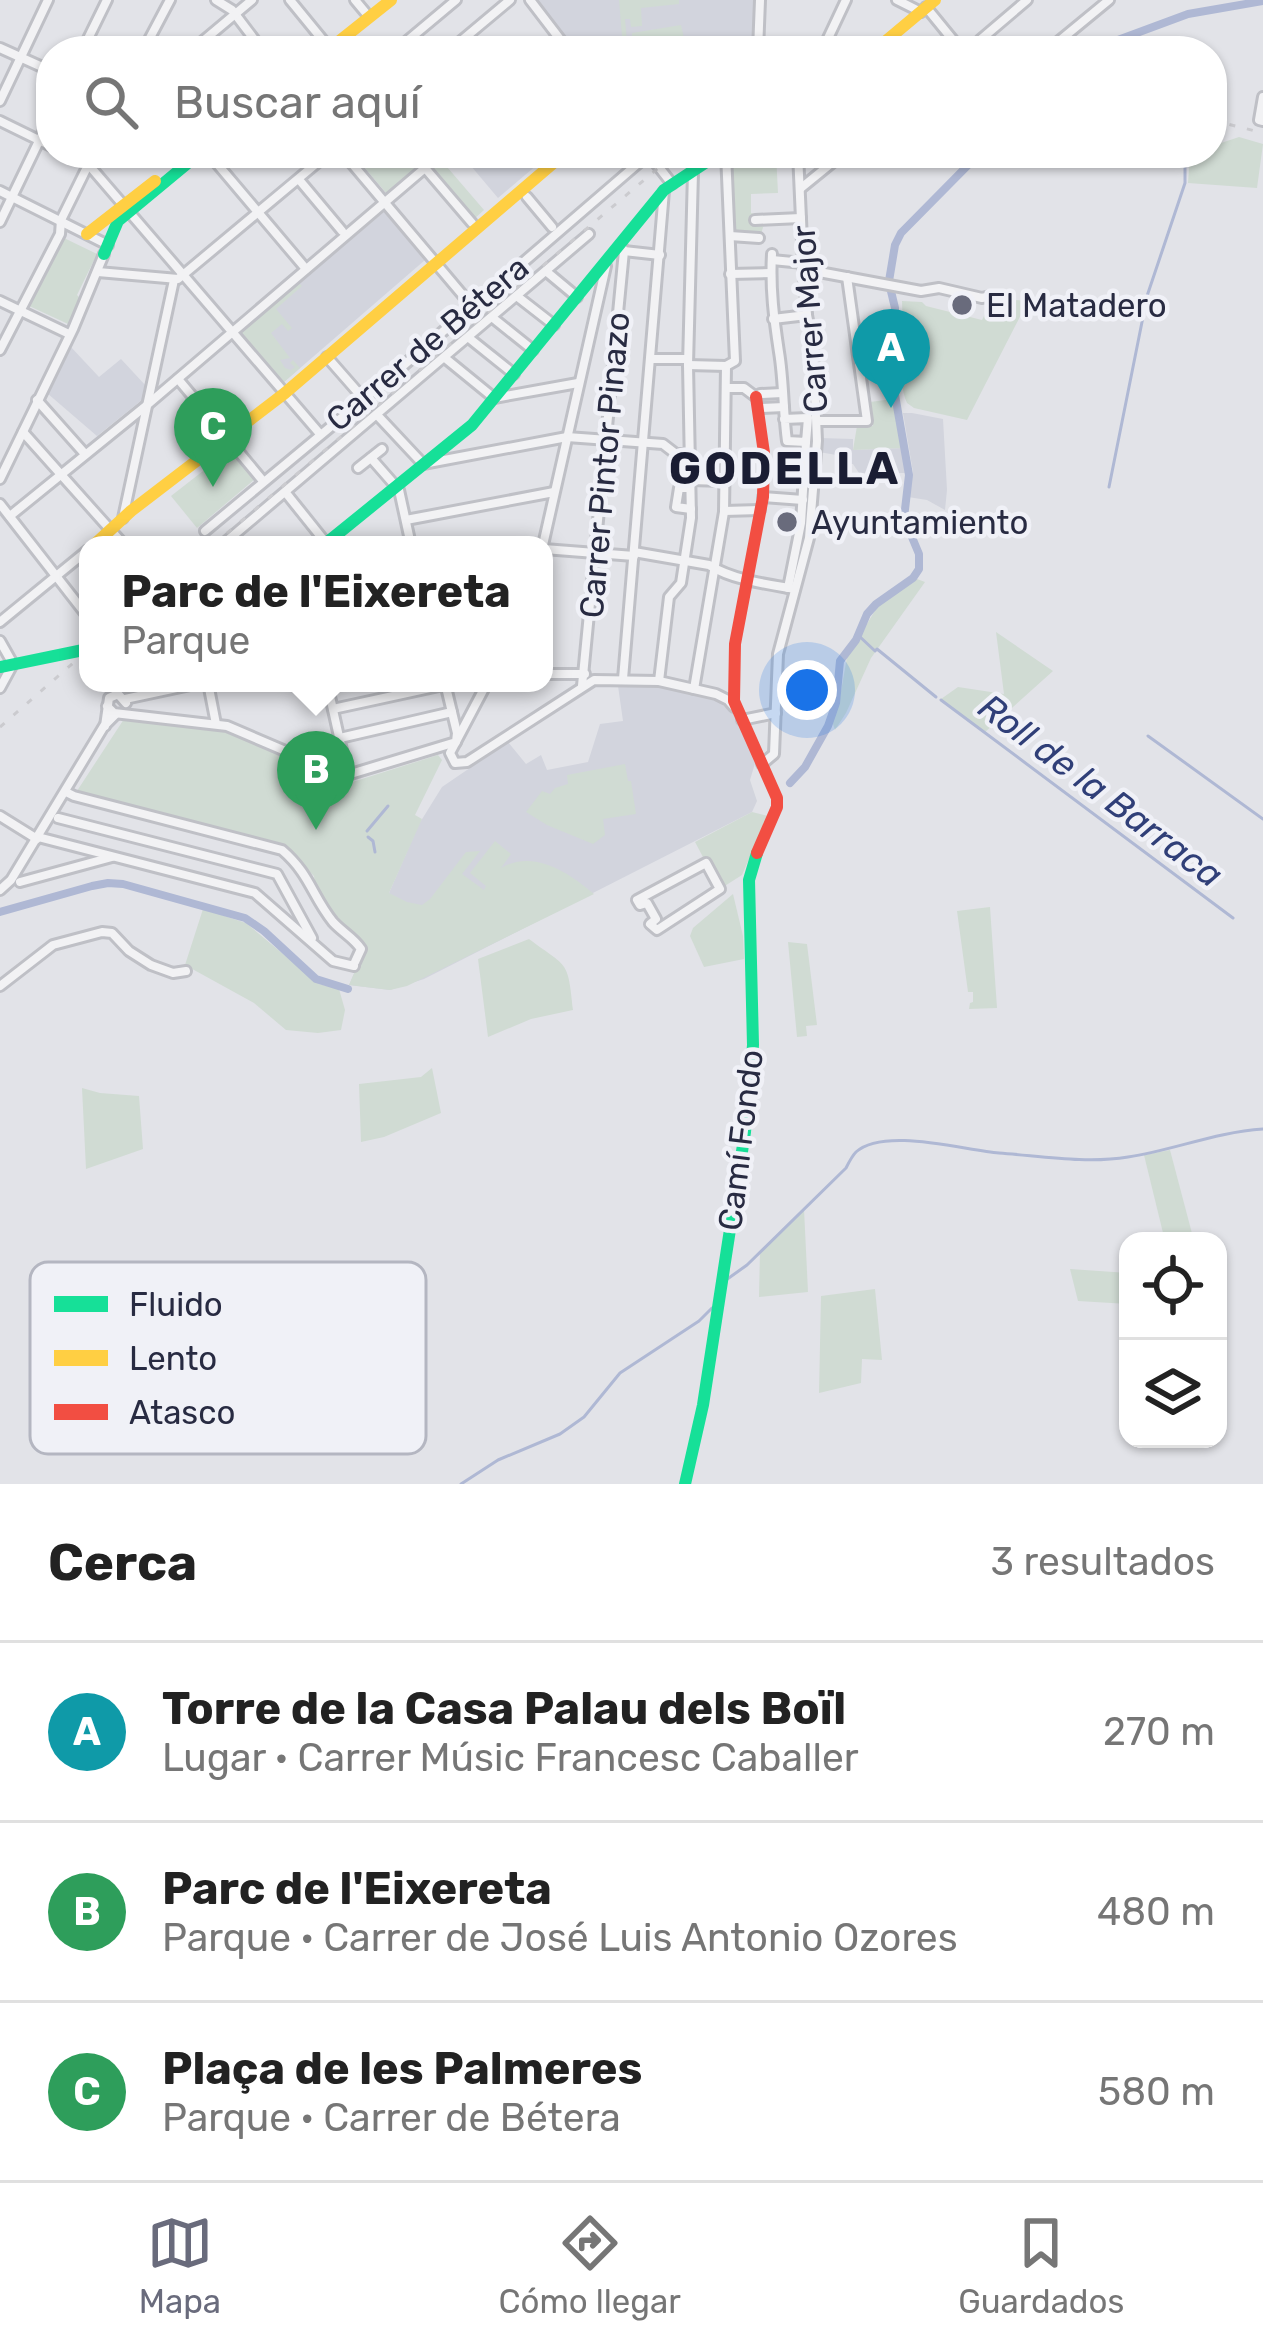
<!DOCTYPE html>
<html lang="es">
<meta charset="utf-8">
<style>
:root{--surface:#fff;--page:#f2f2f2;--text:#222;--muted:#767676;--line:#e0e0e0;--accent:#696b7c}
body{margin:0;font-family:Rubik,sans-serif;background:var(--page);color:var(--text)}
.controls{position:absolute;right:36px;bottom:36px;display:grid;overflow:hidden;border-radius:24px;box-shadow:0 3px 9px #0004}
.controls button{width:108px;height:108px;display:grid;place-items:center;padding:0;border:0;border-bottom:3px solid var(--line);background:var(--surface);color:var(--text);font:60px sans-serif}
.you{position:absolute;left:807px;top:690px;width:42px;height:42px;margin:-30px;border:9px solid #fff;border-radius:50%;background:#1a73e8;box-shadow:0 0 0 18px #1a73e833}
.badge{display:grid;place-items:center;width:78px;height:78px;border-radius:50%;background:var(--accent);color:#fff;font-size:39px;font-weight:700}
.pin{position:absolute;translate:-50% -99px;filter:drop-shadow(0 3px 6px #0008)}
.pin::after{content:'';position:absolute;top:63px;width:42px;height:36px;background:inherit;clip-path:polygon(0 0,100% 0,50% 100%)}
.popup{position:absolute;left:79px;top:536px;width:474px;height:156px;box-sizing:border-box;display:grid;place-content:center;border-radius:24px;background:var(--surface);filter:drop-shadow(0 3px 9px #0005);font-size:39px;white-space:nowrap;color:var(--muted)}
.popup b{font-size:45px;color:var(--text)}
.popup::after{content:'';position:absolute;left:50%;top:100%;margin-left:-24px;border:24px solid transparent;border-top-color:var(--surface)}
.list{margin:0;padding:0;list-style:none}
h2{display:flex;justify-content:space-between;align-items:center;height:156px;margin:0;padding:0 48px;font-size:51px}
h2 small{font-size:39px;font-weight:400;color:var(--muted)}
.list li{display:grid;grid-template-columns:78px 1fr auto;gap:36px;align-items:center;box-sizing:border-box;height:180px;padding:0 48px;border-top:3px solid var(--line)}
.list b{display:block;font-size:45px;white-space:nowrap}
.list p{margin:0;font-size:39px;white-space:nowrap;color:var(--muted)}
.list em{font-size:39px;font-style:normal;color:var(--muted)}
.icon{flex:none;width:66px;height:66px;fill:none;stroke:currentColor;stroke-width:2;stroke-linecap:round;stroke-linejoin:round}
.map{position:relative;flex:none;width:1263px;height:1484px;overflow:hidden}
.search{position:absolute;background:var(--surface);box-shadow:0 3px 9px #0004;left:36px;right:36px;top:36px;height:132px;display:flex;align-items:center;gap:30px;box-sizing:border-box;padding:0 42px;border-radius:48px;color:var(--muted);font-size:45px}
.sheet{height:696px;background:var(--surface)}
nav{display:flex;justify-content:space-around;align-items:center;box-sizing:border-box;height:168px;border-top:3px solid var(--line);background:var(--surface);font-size:33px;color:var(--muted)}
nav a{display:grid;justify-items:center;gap:6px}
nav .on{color:var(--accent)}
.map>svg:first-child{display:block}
</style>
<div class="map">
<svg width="1263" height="1484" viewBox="0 0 1263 1484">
<rect width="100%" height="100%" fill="#e2e3e8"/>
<!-- built -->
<g fill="#d2d4dd">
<polygon points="536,0 753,0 753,51 575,51"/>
<polygon points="460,153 551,153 498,198"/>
<polygon points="384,212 425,260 284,382 241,332"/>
<polygon points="69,345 99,377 121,359 146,386 143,399 97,436 47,393"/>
<polygon points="903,413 912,413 943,419 947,490 945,510 927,500 908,497 913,472"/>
<polygon points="820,438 853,439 853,450 903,448 905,473 859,473 853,464 849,464 848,457 819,452"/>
<polygon points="641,684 664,686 715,699 733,713 756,760 750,780 757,801 752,812 424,979 390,990 349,985 419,824 442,787 508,742 526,764 541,755 547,770 588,762 600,724 623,721 618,686"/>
</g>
<!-- green -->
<g fill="#d0dbd3">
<polygon points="619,0 679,0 679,4 641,8 642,26 631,27 630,19 625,19 627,41 632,41 632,33 681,25 687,51 678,51 673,45 623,48"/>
<polygon points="1239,137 1263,144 1257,188 1188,183 1190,155 1212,153 1212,146"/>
<polygon points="352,153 435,153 484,210 474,219 425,162 387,194"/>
<polygon points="735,153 776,153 778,193 751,194 751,213 755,214 755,223 764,224 761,234 732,232 730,156"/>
<polygon points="64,238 97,254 77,295 80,298 68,324 27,305 40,279 44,280"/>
<polygon points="299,283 302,286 276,309 292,328 288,331 282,324 271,333 290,358 280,360 285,368 291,370 295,367 290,363 293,360 300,368 284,382 241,332"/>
<path d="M993,298L1028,301L967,420L914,408L907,403C894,371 904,335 902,301L922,302L926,306L982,320Z"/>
<polygon points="893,399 903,448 853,450 857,426 873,426 870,402"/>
<polygon points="230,450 255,479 197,528 171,496"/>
<polygon points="917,579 925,582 871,658 846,713 835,730 832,721 839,703 847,657 879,604"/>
<polygon points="996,632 1053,671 984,733 941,699 958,687 1004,694"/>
<path d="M124,719L232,733L346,784L438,755L442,760L415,815L422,819L389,893L407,902L422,905L430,899L466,852L480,851L462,874L484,890L486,886L470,873L495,841L511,854L501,868C534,849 568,872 594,894L407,986L390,990L349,985L366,946L347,933L333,917L315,885L314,876L283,847L75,794Z"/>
<polygon points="625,764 628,781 631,781 636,814 603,819 605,835 593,844 547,825 526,812 542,791 550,794 555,788 568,784 567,775"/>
<polygon points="752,812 768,816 742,875 720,889 695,842"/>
<polygon points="733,894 743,936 744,959 704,967 690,936 693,928"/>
<polygon points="990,907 997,1008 969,1009 970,1003 973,1002 973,992 968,992 957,911"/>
<polygon points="203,909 246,923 319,984 339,989 345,1010 341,1030 318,1033 286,1030 254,1003 185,965"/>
<path d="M529,939C567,968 568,958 573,1010L531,1019L488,1037L478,959Z"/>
<polygon points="788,942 807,944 817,1025 806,1026 807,1036 797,1037"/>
<polygon points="432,1068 441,1113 384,1137 361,1142 359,1084 421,1077"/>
<polygon points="82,1088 100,1093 139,1096 143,1149 86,1169"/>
<polygon points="1170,1150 1194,1241 1165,1241 1144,1155"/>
<polygon points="804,1209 808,1292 759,1297 760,1251"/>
<polygon points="1070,1269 1128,1273 1128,1304 1078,1301"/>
<polygon points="875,1289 882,1360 862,1359 861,1383 819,1393 821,1296"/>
</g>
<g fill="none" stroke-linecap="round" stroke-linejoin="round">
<!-- stream -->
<g stroke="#afb8d4" stroke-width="3">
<polyline points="1101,48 1103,51"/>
<polyline points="1144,305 1185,183 1185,157"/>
<polyline points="1109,487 1144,312"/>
<polyline points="858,635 875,651 877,649 936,697"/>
<polyline points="941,700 1233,918"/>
<polyline points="1148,736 1263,819"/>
<polyline points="367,831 388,806"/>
<polyline points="368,837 373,841 375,852"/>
<path d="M726,1280L747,1265L846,1168C848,1164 853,1155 856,1152C884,1127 963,1150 999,1153C1041,1156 1086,1164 1128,1157C1174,1150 1216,1132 1263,1129"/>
<polyline points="461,1484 498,1460 560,1434 584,1417 620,1373 699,1321 712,1308"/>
</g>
<!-- canal -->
<g stroke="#afb8d4" stroke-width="8">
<polyline points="1097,51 1107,44 1188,14 1263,1"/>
<polyline points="889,281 895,245 901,233 980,153"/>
<polyline points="790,783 805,767 828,726 836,703 840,661 856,640 867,614 876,604 913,578 919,569 919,554 904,518 909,475 891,372 895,308 890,287"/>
<polyline points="0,912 92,886 108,883 123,884 245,918 264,931 316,979 348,989"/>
</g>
<defs>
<g id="street">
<polyline points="216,0 232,10 263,51"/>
<polyline points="290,0 326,44"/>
<polyline points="355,0 365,12"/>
<polyline points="530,0 569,51"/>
<polyline points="897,0 921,12"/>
<polyline points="926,7 957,45"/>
<polyline points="0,48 51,71"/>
<polyline points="82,51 107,0"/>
<polyline points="143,51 170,0"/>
<polyline points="191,51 252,0"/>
<polyline points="400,51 401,46 456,0"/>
<polyline points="449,51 510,0"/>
<polyline points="758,51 760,0"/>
<polyline points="822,51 846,0"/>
<polyline points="994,51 983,48 980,40 1027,0"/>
<polyline points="1047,51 1109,0"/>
<polyline points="1263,97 1259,120 1263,121"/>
<polyline points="0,101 48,0"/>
<polyline points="0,121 51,146"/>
<polyline points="66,153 88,164 320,434"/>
<polyline points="208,153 306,269"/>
<polyline points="343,153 471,305"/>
<polyline points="648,153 672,184"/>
<polyline points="301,182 342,231"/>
<polyline points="801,188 844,153"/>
<polyline points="0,191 108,245"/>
<polyline points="527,197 552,227"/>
<polyline points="755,220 801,218"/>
<polyline points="0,222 51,116"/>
<polyline points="730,236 759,238"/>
<polyline points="624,251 660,255"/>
<path d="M772,254C770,288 774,319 779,352C784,382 783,412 787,441L806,442L808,418L784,419"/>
<polyline points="772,260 803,263"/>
<polyline points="803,269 921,291 939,288 982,298 990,296"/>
<polyline points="98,272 178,279 329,153"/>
<polyline points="547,272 577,297"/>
<polyline points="730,274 771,273"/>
<polyline points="518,297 554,325"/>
<polyline points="0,301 69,334"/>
<polyline points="493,318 533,350"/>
<polyline points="773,319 807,315"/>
<polyline points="469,338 514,374"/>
<polyline points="0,350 60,234 61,220 94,153"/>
<polyline points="327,357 362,397"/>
<polyline points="445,358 494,398 578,383"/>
<polyline points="651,359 688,359"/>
<polyline points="688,365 726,366"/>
<polyline points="178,379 263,481"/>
<polyline points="726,388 744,388 756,397 760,394 782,393"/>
<polyline points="37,400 85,454"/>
<polyline points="760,408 784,407"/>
<polyline points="379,417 423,464 567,437 663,444 676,454 689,454"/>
<polyline points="818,421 867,421 847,277"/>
<polyline points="23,432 124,545"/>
<polyline points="371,458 399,490 411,545"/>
<polyline points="358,468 382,449"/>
<polyline points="0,479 73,329 104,254"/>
<polyline points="690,480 725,481"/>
<polyline points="690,488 679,488 676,507 691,509"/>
<polyline points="286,493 326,543"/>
<polyline points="763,497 803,500"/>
<polyline points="0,504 88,617"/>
<polyline points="724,511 760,510"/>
<polyline points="10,516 147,405 425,168 472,223"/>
<polyline points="123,518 174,280"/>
<polyline points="406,520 554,492"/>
<polyline points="205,531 375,390 649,154"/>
<polyline points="222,545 589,234"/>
<polyline points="543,545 606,266"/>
<polyline points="544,549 634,556"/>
<path d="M634,552L709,565C733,580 766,584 795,589"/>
<polyline points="788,588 801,523 806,442"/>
<polyline points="0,622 88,550"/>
<polyline points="0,641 13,664 0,688"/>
<polyline points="544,674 585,674"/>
<polyline points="623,679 664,191"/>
<polyline points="659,681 669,597 681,583 691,518 688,365 693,172"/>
<polyline points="208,683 216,724"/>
<polyline points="327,683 344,759 342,766 334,770"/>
<polyline points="487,683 450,753 455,763 467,762 594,680 659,681 716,694 728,700 734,707"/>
<polyline points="582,686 624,251 621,245"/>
<polyline points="694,689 724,512 726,366 735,361 726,153"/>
<polyline points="125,699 200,683"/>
<polyline points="107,706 114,713 227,726 344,776 456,742 457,733 445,683"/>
<polyline points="333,709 453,683"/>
<polyline points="742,720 776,713"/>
<polyline points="105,726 109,698 118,694 126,703"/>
<polyline points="340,738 452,712"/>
<polyline points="762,764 774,754 778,654 809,538 817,441 813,347 807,315 803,263 798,153"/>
<path d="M66,792L74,796L282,850C310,874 312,896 333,922C342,932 354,938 361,949L355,962"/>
<polyline points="0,816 37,839"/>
<polyline points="58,818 277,874 312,938"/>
<polyline points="38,837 255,893 333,961 354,966"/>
<polygon points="706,863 720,889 657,930 650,924 656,919 647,903 640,905 637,900"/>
<polyline points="20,882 112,857"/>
<polyline points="0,890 11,880 104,726 115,715"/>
<polyline points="0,986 53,945 102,932 112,933 129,951 151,965 173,973 186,971"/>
</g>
</defs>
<!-- street casing -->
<use href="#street" stroke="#bfc0c6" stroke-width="14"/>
<!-- street -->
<use href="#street" stroke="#f2f2f4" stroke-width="8"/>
<!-- fast -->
<g stroke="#16e098" stroke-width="12">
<polyline points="104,254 118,221 200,153"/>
<polyline points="324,545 472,425 664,190 720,153"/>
<polyline points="0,667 88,649"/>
<polyline points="685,1484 703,1405 745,1132 753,1045 749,880 757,853"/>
</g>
<!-- slow -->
<g stroke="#ffcf43" stroke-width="12">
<polyline points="327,51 391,0"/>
<polyline points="874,51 935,0"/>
<polyline points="87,234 155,181"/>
<polyline points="94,545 131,511 285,393 565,153"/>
</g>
<!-- jam -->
<polyline stroke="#f24e42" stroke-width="12" points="756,397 764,453 763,497 735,644 734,701 777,798 777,807 757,853"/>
<!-- rail -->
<g stroke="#cbcbcf" stroke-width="3" stroke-dasharray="6 12" stroke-linecap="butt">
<path d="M837,51C877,41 916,42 956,51"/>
<polyline points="1212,120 1263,133"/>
<polyline points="213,545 676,153"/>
<polyline points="0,727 88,650"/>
</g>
</g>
<!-- markers -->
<g fill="#696b7c" stroke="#f0f1f7" stroke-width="4.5">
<circle cx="962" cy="305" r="12"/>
<circle cx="787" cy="522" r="12"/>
</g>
<g text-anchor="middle" stroke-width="9" stroke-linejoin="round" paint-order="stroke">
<!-- poi labels -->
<g font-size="33" fill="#282b42" stroke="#f0f1f7" text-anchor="start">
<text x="986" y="317">El Matadero</text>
<text x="811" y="534">Ayuntamiento</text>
</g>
<!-- street labels -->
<g font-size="33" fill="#282b42" stroke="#f0f1f7">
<text transform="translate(809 319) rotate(-94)" y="12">Carrer Major</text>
<text transform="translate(427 343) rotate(-40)" y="12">Carrer de Bétera</text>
<text transform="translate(604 465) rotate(-85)" y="12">Carrer Pintor Pinazo</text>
<text transform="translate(740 1140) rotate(-83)" y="12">Camí Fondo</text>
</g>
<!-- water labels -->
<g font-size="36" font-style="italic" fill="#303f78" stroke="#f0f1f7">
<text transform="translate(1101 790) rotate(37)" y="13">Roll de la Barraca</text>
</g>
<!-- district labels -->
<g font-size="45" font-weight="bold" letter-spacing="3" fill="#1a1d33" stroke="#f0f1f7">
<text x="785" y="484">GODELLA</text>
</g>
</g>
<!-- legend -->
<rect x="30" y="1262" width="396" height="192" rx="18" fill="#f0f1f7" stroke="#b4b6c1" stroke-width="3"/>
<rect x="54" y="1296" width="54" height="16" fill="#16e098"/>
<rect x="54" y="1350" width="54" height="16" fill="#ffcf43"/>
<rect x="54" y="1404" width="54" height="16" fill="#f24e42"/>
<g font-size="33" fill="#282b42">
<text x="129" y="1316">Fluido</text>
<text x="129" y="1370">Lento</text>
<text x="129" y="1424">Atasco</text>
</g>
</svg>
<div class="controls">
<button><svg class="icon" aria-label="locate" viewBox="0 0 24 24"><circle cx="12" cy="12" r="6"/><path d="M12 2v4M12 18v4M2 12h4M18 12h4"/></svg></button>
<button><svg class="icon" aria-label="layers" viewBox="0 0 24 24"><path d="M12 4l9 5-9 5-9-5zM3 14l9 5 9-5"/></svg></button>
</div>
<div class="you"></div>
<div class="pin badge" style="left:891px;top:408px;background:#0f9aa8">A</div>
<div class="pin badge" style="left:316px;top:830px;background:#2e9e5b">B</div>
<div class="popup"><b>Parc de l'Eixereta</b>Parque</div>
<div class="pin badge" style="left:213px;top:487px;background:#2e9e5b">C</div>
<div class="search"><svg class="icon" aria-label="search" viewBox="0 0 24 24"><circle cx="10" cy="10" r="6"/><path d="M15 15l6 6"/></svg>Buscar aquí</div>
</div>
<section class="sheet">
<h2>Cerca<small>3 resultados</small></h2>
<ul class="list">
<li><span class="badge" style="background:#0f9aa8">A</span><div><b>Torre de la Casa Palau dels Boïl</b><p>Lugar · Carrer Músic Francesc Caballer</p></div><em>270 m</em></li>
<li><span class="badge" style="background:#2e9e5b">B</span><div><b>Parc de l'Eixereta</b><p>Parque · Carrer de José Luis Antonio Ozores</p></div><em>480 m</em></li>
<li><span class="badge" style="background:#2e9e5b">C</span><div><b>Plaça de les Palmeres</b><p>Parque · Carrer de Bétera</p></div><em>580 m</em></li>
</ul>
</section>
<nav>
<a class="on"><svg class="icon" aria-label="map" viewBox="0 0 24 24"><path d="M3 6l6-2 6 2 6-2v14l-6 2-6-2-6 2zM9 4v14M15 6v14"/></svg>Mapa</a>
<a><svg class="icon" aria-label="directions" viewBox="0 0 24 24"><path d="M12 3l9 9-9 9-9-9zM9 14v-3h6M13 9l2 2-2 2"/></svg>Cómo llegar</a>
<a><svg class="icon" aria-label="saved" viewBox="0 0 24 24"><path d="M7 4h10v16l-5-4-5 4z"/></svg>Guardados</a>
</nav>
